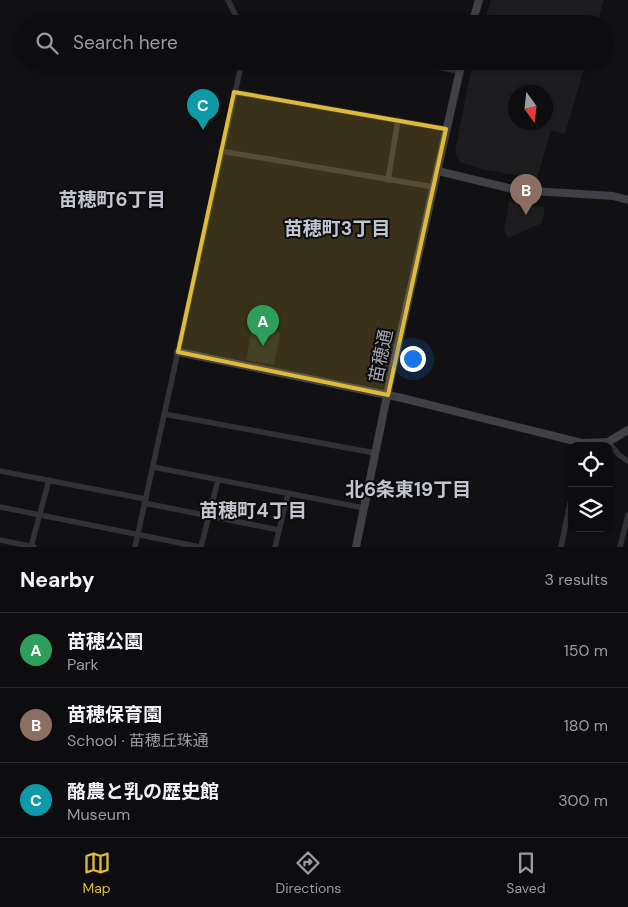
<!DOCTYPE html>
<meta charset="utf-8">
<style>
:root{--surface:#0d0c0e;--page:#161517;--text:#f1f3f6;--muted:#9a9b9e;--line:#2d2c2e;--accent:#e0bb3a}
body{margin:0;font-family:"DM Sans","Noto Sans JP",sans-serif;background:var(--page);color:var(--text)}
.controls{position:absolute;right:15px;bottom:15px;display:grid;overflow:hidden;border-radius:10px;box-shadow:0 1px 4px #0004}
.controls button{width:45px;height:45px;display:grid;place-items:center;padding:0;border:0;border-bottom:1px solid var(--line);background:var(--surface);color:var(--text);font:25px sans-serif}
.compass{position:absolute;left:508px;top:85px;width:45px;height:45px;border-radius:50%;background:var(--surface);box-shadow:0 1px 4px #0004;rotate:165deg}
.you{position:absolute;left:412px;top:358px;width:18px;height:18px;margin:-12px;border:4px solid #fff;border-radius:50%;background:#1a73e8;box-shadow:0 0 0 8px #1a73e833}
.badge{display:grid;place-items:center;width:32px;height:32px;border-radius:50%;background:var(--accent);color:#fff;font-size:16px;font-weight:700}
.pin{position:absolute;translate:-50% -41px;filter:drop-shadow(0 1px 2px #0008)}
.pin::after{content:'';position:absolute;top:26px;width:18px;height:15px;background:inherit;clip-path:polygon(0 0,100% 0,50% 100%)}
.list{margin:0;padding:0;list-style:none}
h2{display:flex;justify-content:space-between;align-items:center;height:65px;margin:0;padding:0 20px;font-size:21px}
h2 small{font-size:16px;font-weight:400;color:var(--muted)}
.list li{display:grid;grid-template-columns:32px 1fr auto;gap:15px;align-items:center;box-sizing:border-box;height:75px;padding:0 20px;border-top:1px solid var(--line)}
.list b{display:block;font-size:19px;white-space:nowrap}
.list p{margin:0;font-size:16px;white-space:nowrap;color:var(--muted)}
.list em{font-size:16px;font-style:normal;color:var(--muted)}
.icon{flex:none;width:28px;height:28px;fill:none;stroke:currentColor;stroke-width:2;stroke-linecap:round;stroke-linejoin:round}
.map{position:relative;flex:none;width:628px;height:547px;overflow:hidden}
.search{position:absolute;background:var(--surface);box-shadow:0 1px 4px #0004;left:15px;right:15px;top:15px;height:55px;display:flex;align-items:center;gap:12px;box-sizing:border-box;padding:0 18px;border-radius:28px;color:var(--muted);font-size:19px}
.sheet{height:290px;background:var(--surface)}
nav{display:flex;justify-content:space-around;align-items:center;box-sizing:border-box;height:70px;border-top:1px solid var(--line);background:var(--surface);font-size:14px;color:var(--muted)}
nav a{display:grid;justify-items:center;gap:2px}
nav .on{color:var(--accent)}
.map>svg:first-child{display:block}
</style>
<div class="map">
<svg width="628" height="547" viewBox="0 0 628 547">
<rect width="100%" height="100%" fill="#111012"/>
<!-- built -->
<g fill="#1d1c1e" fill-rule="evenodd">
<polygon points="491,0 604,0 597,24 484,24"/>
<path d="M473,61H586L565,134L551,130L537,179L481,169L460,162L455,152ZM546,92V122H516V92Z"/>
<polygon points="509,201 545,207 542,223 508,238 504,230"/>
</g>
<!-- green -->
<polygon fill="#1d241e" points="252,328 280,332 274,365 246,360"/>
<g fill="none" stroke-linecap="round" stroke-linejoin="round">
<!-- street -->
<g stroke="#323236" stroke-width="5.5">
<polyline points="228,0 240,24"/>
<polyline points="403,61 459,71"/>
<polyline points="234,92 446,129"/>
<polyline points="221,151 434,187"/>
<polyline points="388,180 398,120"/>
<polyline points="164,414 375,453"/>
<polyline points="608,442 619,455 628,461"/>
<polyline points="153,467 364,508"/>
<polyline points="0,471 145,499"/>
<polyline points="144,503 279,530"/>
<polyline points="0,507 200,547"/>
<polyline points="0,540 34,547"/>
<polyline points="31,547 49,480"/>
<polyline points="135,547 242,61"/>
<polyline points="201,547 218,480"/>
<polyline points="275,547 288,494"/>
<polyline points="561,547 572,494"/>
<polyline points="620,547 628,515"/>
</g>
<!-- secondary -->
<g stroke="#404146" stroke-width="8">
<polyline points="472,24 479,0"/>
<polyline points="438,171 517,190 613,196 628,200"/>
<polyline points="178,352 402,398 582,443 608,442 628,430"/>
<polyline points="356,547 389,386 462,61"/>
</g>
</g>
<!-- marked area -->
<path fill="#e0bb3a" fill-opacity="0.2" stroke="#e0bb3a" stroke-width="4" stroke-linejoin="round" d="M234,92L446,129L388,395L178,352Z"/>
<g text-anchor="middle" stroke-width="4" stroke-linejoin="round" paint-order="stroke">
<!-- street labels -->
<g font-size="18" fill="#a3a6b1" stroke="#0c0b0d">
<text transform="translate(381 356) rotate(-78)" y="6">苗穂通</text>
</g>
<!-- neighbourhood labels -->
<g font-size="19" font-weight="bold" fill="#c3c5ce" stroke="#0c0b0d">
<text x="112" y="206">苗穂町6丁目</text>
<text x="337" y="235">苗穂町3丁目</text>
<text x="408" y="496">北6条東19丁目</text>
<text x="253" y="517">苗穂町4丁目</text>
</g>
</g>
</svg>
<div class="controls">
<button><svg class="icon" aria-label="locate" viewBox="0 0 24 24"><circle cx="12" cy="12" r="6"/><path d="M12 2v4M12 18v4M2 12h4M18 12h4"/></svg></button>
<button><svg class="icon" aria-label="layers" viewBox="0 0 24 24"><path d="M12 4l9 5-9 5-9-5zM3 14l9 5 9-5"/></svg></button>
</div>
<svg class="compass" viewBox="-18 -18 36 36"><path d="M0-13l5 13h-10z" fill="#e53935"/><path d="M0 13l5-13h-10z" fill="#9a9b9e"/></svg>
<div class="you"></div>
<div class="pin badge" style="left:263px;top:346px;background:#2e9e5b">A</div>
<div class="pin badge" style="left:526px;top:215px;background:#8d6e63">B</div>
<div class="pin badge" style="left:203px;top:130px;background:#0f9aa8">C</div>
<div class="search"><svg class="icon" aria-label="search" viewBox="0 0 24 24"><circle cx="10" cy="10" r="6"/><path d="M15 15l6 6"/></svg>Search here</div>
</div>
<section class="sheet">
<h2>Nearby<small>3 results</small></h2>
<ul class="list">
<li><span class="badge" style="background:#2e9e5b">A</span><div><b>苗穂公園</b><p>Park</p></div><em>150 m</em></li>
<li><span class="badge" style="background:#8d6e63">B</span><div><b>苗穂保育園</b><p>School · 苗穂丘珠通</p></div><em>180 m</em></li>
<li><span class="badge" style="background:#0f9aa8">C</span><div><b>酪農と乳の歴史館</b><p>Museum</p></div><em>300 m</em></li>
</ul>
</section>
<nav>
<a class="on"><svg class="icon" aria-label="map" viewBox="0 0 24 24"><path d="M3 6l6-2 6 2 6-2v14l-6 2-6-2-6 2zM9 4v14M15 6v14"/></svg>Map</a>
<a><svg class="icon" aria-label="directions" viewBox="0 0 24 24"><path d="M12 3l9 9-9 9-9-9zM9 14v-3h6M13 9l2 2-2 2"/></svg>Directions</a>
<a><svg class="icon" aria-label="saved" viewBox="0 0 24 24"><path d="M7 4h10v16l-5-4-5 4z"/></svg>Saved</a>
</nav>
